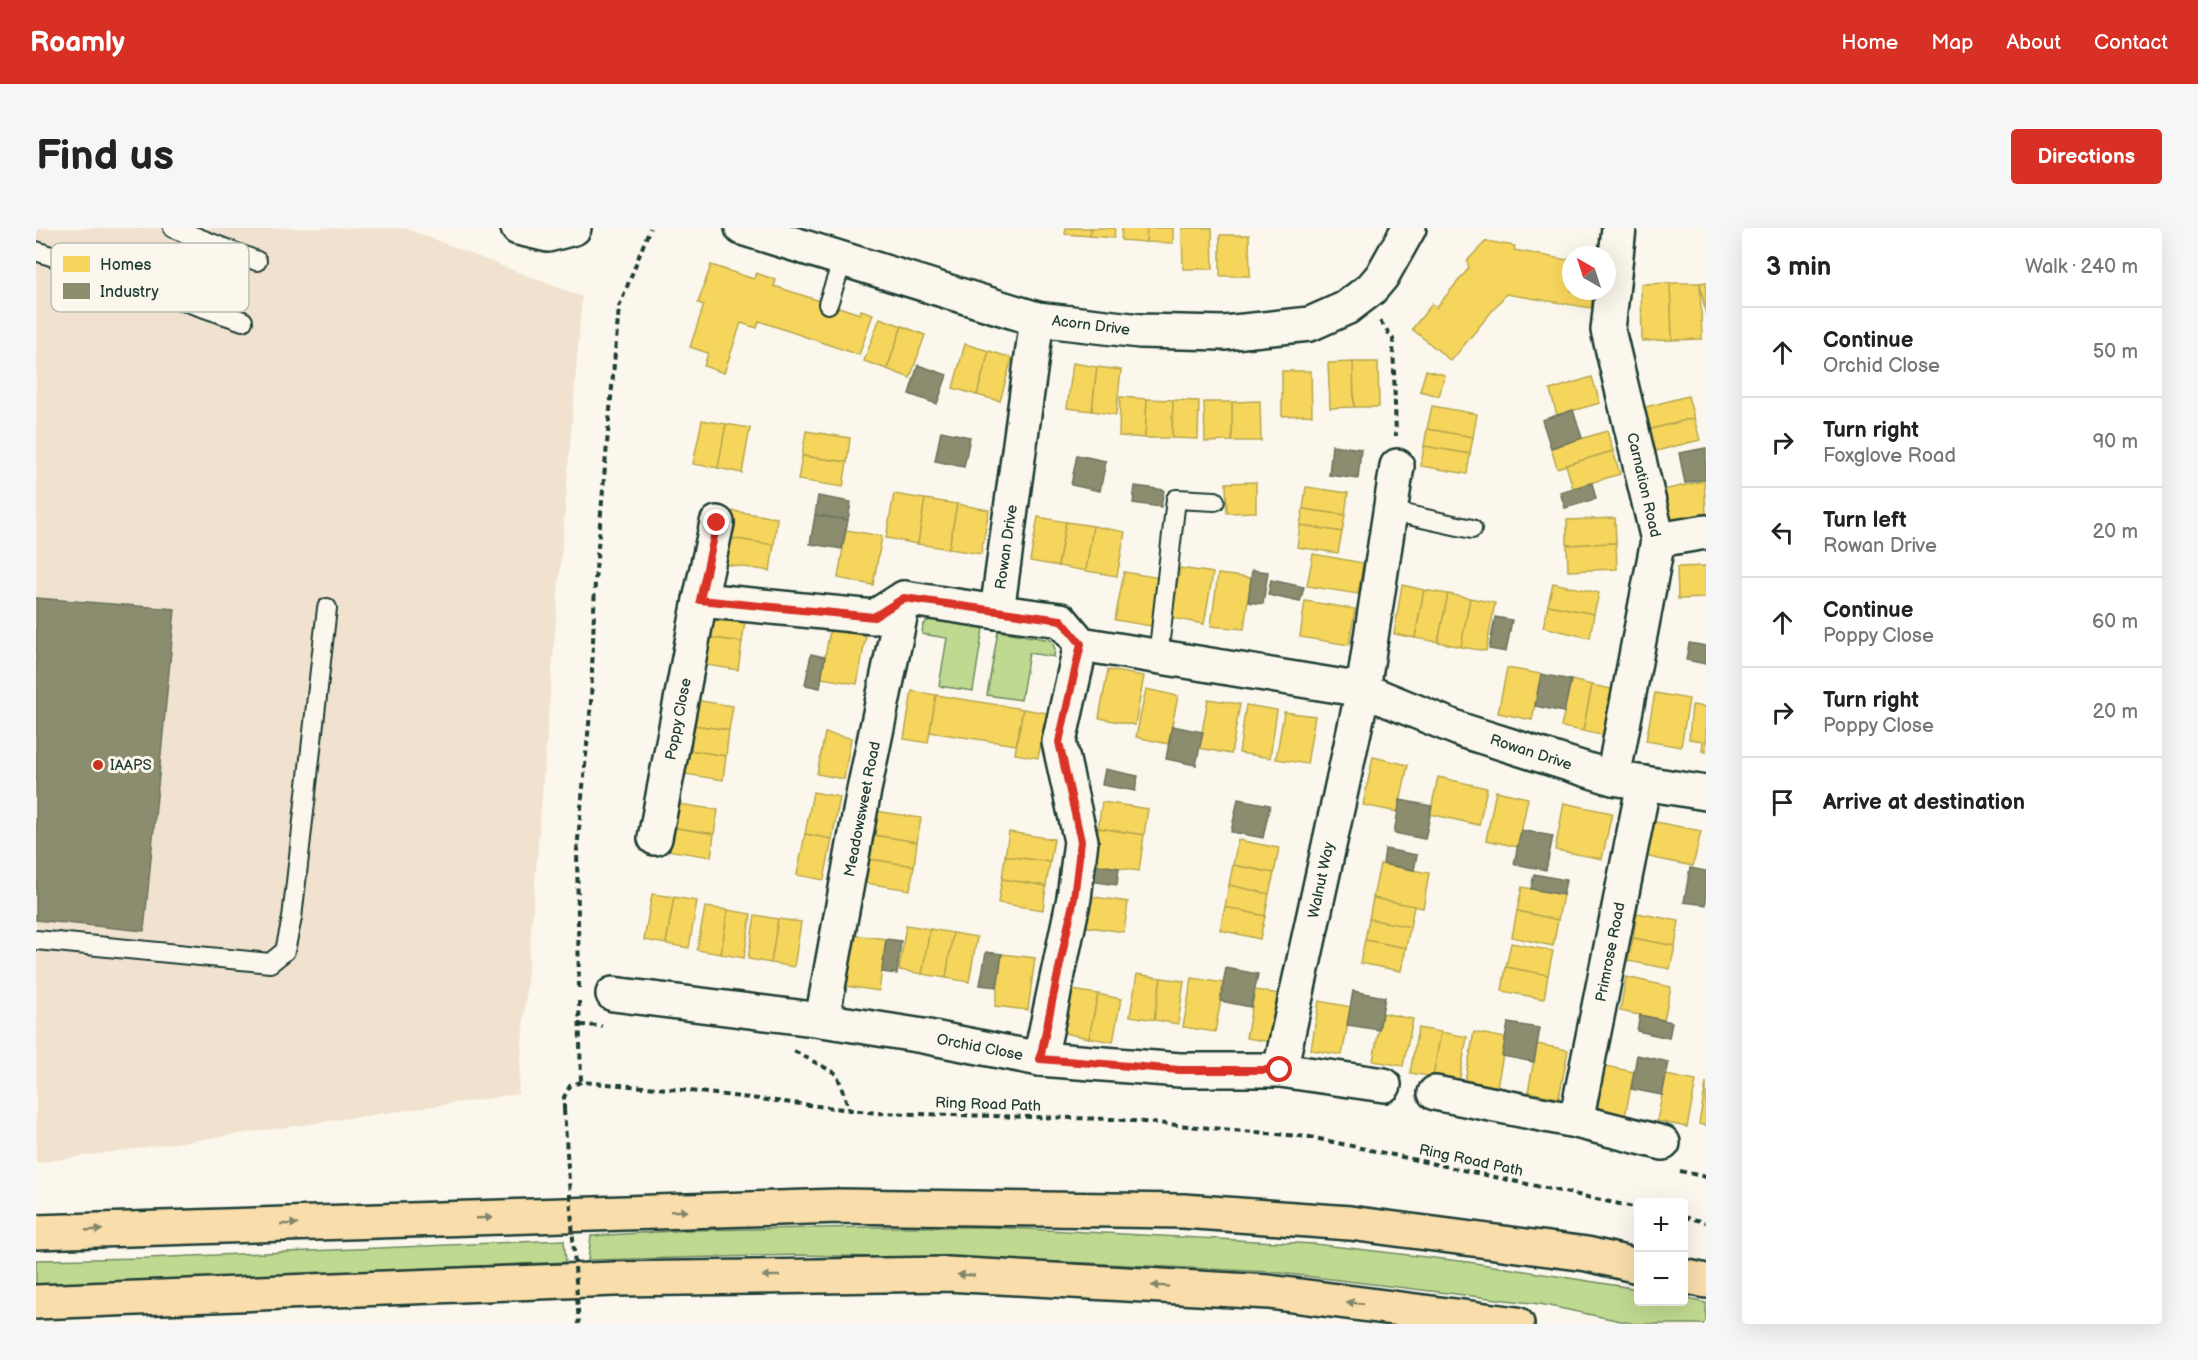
<!DOCTYPE html>
<meta charset="utf-8">
<style>
:root{--surface:#fff;--page:#f6f6f6;--text:#222;--muted:#767676;--line:#e0e0e0;--accent:#d93025}
body{margin:0;font-family:"Balsamiq Sans",sans-serif;background:var(--page);color:var(--text)}
.controls{position:absolute;right:18px;bottom:18px;display:grid;overflow:hidden;border-radius:6px;box-shadow:0 6px 24px #0002}
.controls button{width:54px;height:54px;display:grid;place-items:center;padding:0;border:0;border-bottom:2px solid var(--line);background:var(--surface);color:var(--text);font:30px sans-serif}
.compass{position:absolute;left:1526px;top:18px;width:54px;height:54px;border-radius:50%;background:var(--surface);box-shadow:0 6px 24px #0002;rotate:321deg}
.stop{position:absolute;width:18px;height:18px;margin:-14px;border:4px solid #d93025;border-radius:50%;background:#fff}
.stop.end{background:#d93025;border-color:#fff;box-shadow:0 2px 6px #0008}
.list{margin:0;padding:0;list-style:none}
h2{display:flex;justify-content:space-between;align-items:center;height:78px;margin:0;padding:0 24px;font-size:26px}
h2 small{font-size:20px;font-weight:400;color:var(--muted)}
.list li{display:grid;grid-template-columns:39px 1fr auto;gap:18px;align-items:center;box-sizing:border-box;height:90px;padding:0 24px;border-top:2px solid var(--line)}
.list b{display:block;font-size:22px;white-space:nowrap}
.list p{margin:0;font-size:20px;white-space:nowrap;color:var(--muted)}
.list em{font-size:20px;font-style:normal;color:var(--muted)}
.icon{flex:none;width:33px;height:33px;fill:none;stroke:currentColor;stroke-width:2;stroke-linecap:round;stroke-linejoin:round}
.map{position:relative;flex:none;width:1670px;height:1096px;overflow:hidden;border-radius:6px}
header{display:flex;align-items:center;gap:36px;box-sizing:border-box;height:84px;padding:0 30px;background:var(--accent);color:#fff}
header strong{font-size:28px}
nav{display:flex;gap:33px;margin-inline-start:auto;font-size:21px}
.intro{display:flex;align-items:center;justify-content:space-between;box-sizing:border-box;height:144px;padding:0 36px}
h1{margin:0;font-size:42px}
.button{padding:15px 27px;border-radius:6px;background:var(--accent);color:#fff;font-size:21px;font-weight:700}
main{display:flex;gap:36px;padding:0 36px}
aside{flex:1;background:var(--surface);border-radius:6px;box-shadow:0 6px 24px #0002}
.map>svg:first-child{display:block}
</style>
<header>
<strong>Roamly</strong>
<nav><a>Home</a><a>Map</a><a>About</a><a>Contact</a></nav>
</header>
<div class="intro"><h1>Find us</h1><a class="button">Directions</a></div>
<main>
<div class="map">
<svg width="1670" height="1096" viewBox="0 0 1670 1096">
<rect width="100%" height="100%" fill="#fbf7ec"/>
<filter id="ink" filterUnits="userSpaceOnUse"><feTurbulence type="fractalNoise" baseFrequency=".0167" numOctaves="2"/><feDisplacementMap in="SourceGraphic" scale="12" xChannelSelector="R" yChannelSelector="G"/><feConvolveMatrix kernelMatrix="1 2 1 2 8 2 1 2 1" color-interpolation-filters="sRGB"/></filter>
<g filter="url(#ink)">
<!-- built -->
<polygon fill="#f1e2cf" points="0,0 369,0 546,69 482,866 0,935"/>
<!-- green -->
<g fill="#c0d990" stroke="#708b62" stroke-width="1.5">
<polygon points="894,391 947,400 937,463 903,458 911,410 886,406 887,397"/>
<polygon points="962,403 1015,412 1019,421 1018,429 993,425 985,472 951,467"/>
<polygon points="839,999 952,999 1279,1016 1432,1034 1602,1061 1602,1074 1648,1074 1648,1070 1670,1075 1670,1096 1599,1096 1504,1076 1236,1044 1050,1035 767,1027 552,1032 555,1008 654,1002"/>
<polygon points="528,1012 530,1034 0,1058 0,1032 111,1030"/>
</g>
<!-- homes -->
<g fill="#f6d55c" stroke="#b6a750" stroke-width="1.5">
<polygon points="1030,0 1055,0 1054,8 1029,6"/>
<polygon points="1055,0 1079,0 1078,10 1054,8"/>
<polygon points="1086,0 1111,0 1110,14 1085,12"/>
<polygon points="1111,0 1137,0 1137,15 1110,14"/>
<polygon points="1146,0 1176,0 1177,41 1147,41"/>
<polygon points="1184,7 1213,7 1214,48 1184,48"/>
<polygon points="1450,13 1479,18 1478,22 1531,32 1535,28 1535,63 1557,63 1555,80 1470,66 1415,133 1376,101 1396,76 1400,80 1433,40 1431,33"/>
<polygon points="675,37 718,51 720,45 740,52 738,58 824,86 825,82 837,86 823,127 723,93 721,100 705,95 688,145 668,138 672,125 654,119 668,77 662,75"/>
<polygon points="1670,54 1670,88 1664,55"/>
<polygon points="1634,55 1664,55 1666,111 1636,112"/>
<polygon points="1634,55 1636,112 1606,113 1605,56"/>
<polygon points="844,90 866,98 851,141 828,133"/>
<polygon points="866,98 889,107 874,150 851,141"/>
<polygon points="929,116 953,123 941,167 917,160"/>
<polygon points="953,123 976,130 964,173 941,167"/>
<polygon points="1317,134 1342,134 1343,179 1318,179"/>
<polygon points="1317,134 1318,179 1294,180 1292,135"/>
<polygon points="1037,135 1061,139 1056,183 1031,180"/>
<polygon points="1061,139 1085,142 1080,187 1056,183"/>
<polygon points="1390,142 1409,147 1403,168 1384,163"/>
<polygon points="1246,143 1275,143 1276,187 1246,188"/>
<polygon points="1556,149 1564,175 1521,187 1514,162"/>
<polygon points="1652,168 1658,190 1612,202 1606,180"/>
<polygon points="1084,169 1111,171 1109,210 1083,208"/>
<polygon points="1111,171 1137,172 1136,210 1109,210"/>
<polygon points="1137,172 1163,173 1162,211 1136,210"/>
<polygon points="1224,173 1225,213 1196,213 1196,174"/>
<polygon points="1168,174 1196,174 1196,213 1169,214"/>
<polygon points="1396,178 1441,186 1437,209 1391,201"/>
<polygon points="1658,190 1664,212 1616,224 1612,202"/>
<polygon points="666,192 690,196 682,240 657,236"/>
<polygon points="690,196 714,200 706,245 682,240"/>
<polygon points="1391,201 1437,209 1434,226 1388,218"/>
<polygon points="770,203 814,210 811,234 766,228"/>
<polygon points="1571,203 1577,223 1521,240 1515,220"/>
<polygon points="1388,218 1434,226 1431,246 1385,238"/>
<polygon points="1577,223 1584,246 1537,260 1530,237"/>
<polygon points="766,228 811,234 807,259 762,252"/>
<polygon points="1668,253 1670,285 1633,293 1627,262"/>
<polygon points="1220,254 1220,284 1191,285 1190,255"/>
<polygon points="1270,259 1312,265 1309,287 1267,281"/>
<polygon points="858,266 889,271 882,316 850,310"/>
<polygon points="889,271 921,276 913,321 882,316"/>
<polygon points="921,276 953,282 945,326 913,321"/>
<polygon points="1267,281 1309,287 1306,304 1264,297"/>
<polygon points="697,283 741,290 738,317 693,310"/>
<polygon points="1002,289 1030,294 1022,338 994,333"/>
<polygon points="1579,290 1580,315 1531,317 1531,292"/>
<polygon points="1030,294 1057,298 1050,343 1022,338"/>
<polygon points="1264,297 1306,304 1302,325 1261,319"/>
<polygon points="1057,298 1089,304 1081,348 1050,343"/>
<polygon points="810,302 846,308 837,357 802,350"/>
<polygon points="693,310 738,317 734,343 689,336"/>
<polygon points="1580,315 1581,341 1532,343 1531,317"/>
<polygon points="1277,326 1327,335 1322,366 1271,358"/>
<polygon points="1670,338 1670,370 1642,371 1641,339"/>
<polygon points="1144,340 1177,345 1168,396 1136,390"/>
<polygon points="1088,344 1124,350 1115,398 1079,392"/>
<polygon points="1182,346 1215,350 1208,401 1175,398"/>
<polygon points="1517,355 1563,365 1558,386 1512,377"/>
<polygon points="1366,357 1388,362 1379,410 1358,406"/>
<polygon points="1388,362 1412,366 1402,414 1379,410"/>
<polygon points="1412,366 1434,370 1425,419 1402,414"/>
<polygon points="1434,370 1459,375 1450,423 1425,419"/>
<polygon points="1269,373 1319,381 1313,417 1264,409"/>
<polygon points="1512,377 1558,386 1554,410 1507,399"/>
<polygon points="666,381 710,387 706,414 662,408"/>
<polygon points="794,402 830,408 821,456 785,450"/>
<polygon points="662,408 706,414 702,442 658,435"/>
<polygon points="1471,440 1505,446 1496,492 1462,485"/>
<polygon points="1072,442 1108,448 1099,497 1063,490"/>
<polygon points="1535,452 1556,457 1547,503 1525,499"/>
<polygon points="1556,457 1580,462 1570,508 1547,503"/>
<polygon points="1110,461 1142,468 1132,516 1100,509"/>
<polygon points="876,463 900,467 892,515 868,511"/>
<polygon points="1619,465 1653,471 1645,519 1610,513"/>
<polygon points="900,467 987,481 980,517 894,504"/>
<polygon points="652,471 697,478 693,502 649,496"/>
<polygon points="1172,471 1204,476 1195,526 1163,520"/>
<polygon points="1210,477 1241,482 1234,530 1203,525"/>
<polygon points="1656,477 1670,479 1670,524 1666,523 1667,513 1653,511"/>
<polygon points="987,481 1011,485 1002,530 979,526"/>
<polygon points="1248,484 1279,488 1271,536 1240,531"/>
<polygon points="649,496 693,502 690,528 646,521"/>
<polygon points="789,505 815,510 808,551 781,546"/>
<polygon points="646,521 690,528 687,552 642,545"/>
<polygon points="1337,529 1372,537 1362,584 1327,577"/>
<polygon points="1402,549 1451,560 1443,597 1394,586"/>
<polygon points="1460,563 1492,570 1482,619 1450,612"/>
<polygon points="777,564 804,569 796,611 769,606"/>
<polygon points="1066,574 1112,581 1108,607 1062,600"/>
<polygon points="637,575 682,582 678,606 634,599"/>
<polygon points="1528,575 1576,585 1566,631 1519,622"/>
<polygon points="840,583 885,590 881,614 837,607"/>
<polygon points="1615,593 1665,603 1657,638 1608,628"/>
<polygon points="634,599 678,606 675,629 630,622"/>
<polygon points="1062,600 1108,607 1103,643 1056,636"/>
<polygon points="973,604 1018,611 1014,634 969,628"/>
<polygon points="769,606 796,611 788,652 761,647"/>
<polygon points="837,607 881,614 878,638 833,631"/>
<polygon points="1202,612 1243,620 1238,645 1197,637"/>
<polygon points="969,628 1014,634 1010,658 966,651"/>
<polygon points="833,631 878,638 874,662 829,655"/>
<polygon points="1344,636 1393,645 1387,680 1337,670"/>
<polygon points="1197,637 1238,645 1233,666 1193,657"/>
<polygon points="966,651 1010,658 1007,682 962,675"/>
<polygon points="1193,657 1233,666 1229,688 1189,679"/>
<polygon points="1486,659 1527,667 1522,692 1481,683"/>
<polygon points="616,666 638,669 630,716 608,712"/>
<polygon points="1051,668 1092,674 1088,704 1046,698"/>
<polygon points="638,669 661,673 653,720 630,716"/>
<polygon points="1337,670 1378,678 1374,699 1333,691"/>
<polygon points="669,679 692,682 685,726 661,722"/>
<polygon points="1189,679 1229,688 1224,711 1184,702"/>
<polygon points="692,682 715,686 708,730 685,726"/>
<polygon points="1481,683 1522,692 1517,718 1476,709"/>
<polygon points="1601,685 1643,693 1639,718 1597,710"/>
<polygon points="719,687 742,691 735,735 712,731"/>
<polygon points="742,691 765,694 758,739 735,735"/>
<polygon points="1333,691 1374,699 1370,720 1329,712"/>
<polygon points="870,697 894,701 886,746 863,742"/>
<polygon points="894,701 917,705 910,750 886,746"/>
<polygon points="917,705 941,709 933,754 910,750"/>
<polygon points="817,707 850,711 843,763 810,758"/>
<polygon points="1597,710 1639,718 1634,741 1592,733"/>
<polygon points="1329,712 1370,720 1365,743 1324,735"/>
<polygon points="1475,715 1517,723 1512,747 1470,739"/>
<polygon points="966,726 999,730 992,782 959,778"/>
<polygon points="1470,739 1512,747 1508,771 1466,763"/>
<polygon points="1101,746 1125,750 1118,792 1094,788"/>
<polygon points="1590,749 1635,759 1628,792 1584,783"/>
<polygon points="1125,750 1148,753 1142,796 1118,792"/>
<polygon points="1156,750 1188,755 1179,804 1147,799"/>
<polygon points="1036,762 1062,766 1053,810 1028,805"/>
<polygon points="1219,762 1250,767 1241,815 1210,810"/>
<polygon points="1062,766 1085,771 1077,814 1053,810"/>
<polygon points="1283,773 1315,779 1306,827 1275,822"/>
<polygon points="1346,785 1377,791 1367,838 1337,833"/>
<polygon points="1382,800 1405,804 1397,849 1374,845"/>
<polygon points="1405,804 1431,809 1423,854 1397,849"/>
<polygon points="1438,804 1470,810 1461,859 1429,853"/>
<polygon points="1501,816 1532,822 1523,870 1492,864"/>
<polygon points="1565,837 1598,844 1589,888 1557,882"/>
<polygon points="1630,847 1660,853 1651,899 1621,893"/>
<polygon points="1670,855 1670,898 1663,896"/>
</g>
<!-- industry -->
<g fill="#8c8c6e" stroke="#6b745d" stroke-width="1.5">
<polygon points="882,137 911,147 901,176 873,166"/>
<polygon points="1537,182 1546,210 1515,220 1506,192"/>
<polygon points="905,203 934,209 928,239 899,233"/>
<polygon points="1296,217 1325,221 1322,251 1293,247"/>
<polygon points="1670,220 1670,251 1649,255 1643,225"/>
<polygon points="1041,227 1070,233 1064,263 1035,257"/>
<polygon points="1556,255 1560,271 1529,280 1524,264"/>
<polygon points="1099,258 1128,262 1125,279 1097,275"/>
<polygon points="782,268 815,274 812,292 779,287"/>
<polygon points="779,287 812,292 806,321 774,316"/>
<polygon points="1216,342 1232,344 1227,376 1212,374"/>
<polygon points="1235,352 1268,359 1264,374 1232,367"/>
<polygon points="0,370 139,381 108,703 0,692"/>
<polygon points="1459,389 1476,392 1470,424 1453,421"/>
<polygon points="1653,415 1670,418 1670,436 1650,432"/>
<polygon points="775,426 789,429 784,460 769,457"/>
<polygon points="1505,446 1535,452 1528,484 1499,478"/>
<polygon points="1136,498 1167,504 1160,537 1130,531"/>
<polygon points="1069,541 1102,548 1099,563 1066,557"/>
<polygon points="1202,571 1234,577 1227,610 1195,604"/>
<polygon points="1364,572 1396,578 1389,611 1358,605"/>
<polygon points="1485,602 1517,608 1510,642 1478,636"/>
<polygon points="1349,621 1381,627 1378,642 1347,636"/>
<polygon points="1056,636 1083,640 1081,657 1054,653"/>
<polygon points="1654,640 1670,643 1670,677 1648,674"/>
<polygon points="1498,646 1530,652 1527,667 1495,661"/>
<polygon points="850,711 865,713 861,746 846,744"/>
<polygon points="950,724 966,726 961,759 944,757"/>
<polygon points="1190,740 1222,746 1215,779 1184,773"/>
<polygon points="1317,763 1349,769 1343,802 1311,797"/>
<polygon points="1604,787 1636,794 1633,810 1601,803"/>
<polygon points="1472,795 1504,800 1498,834 1466,828"/>
<polygon points="1601,827 1633,834 1626,867 1595,861"/>
</g>
<g fill="none" stroke-linecap="round" stroke-linejoin="round">
<defs>
<g id="lane">
<polyline points="137,0 221,33"/>
<polyline points="0,23 207,93"/>
<polyline points="792,76 807,31"/>
<polyline points="1354,283 1436,301"/>
<polyline points="1122,429 1140,271 1179,273"/>
<polyline points="0,712 234,735 249,723 256,690 291,380"/>
</g>
<g id="street">
<polyline points="482,0 512,7 538,0"/>
<polyline points="706,0 1001,91 1104,103 1188,105 1274,96 1310,80 1335,61 1346,48 1373,0"/>
<polyline points="1001,91 961,384 1025,392 1045,416 1327,462 1428,503 1577,550 1670,565"/>
<polyline points="1622,312 1670,304"/>
<polyline points="664,372 681,295"/>
<polyline points="1577,550 1622,312 1572,102 1583,0"/>
<polyline points="619,610 664,372 838,389 868,370 961,384"/>
<polyline points="577,766 786,792 887,808 1004,831 1144,842 1244,842 1348,857"/>
<polyline points="786,792 828,562 868,370"/>
<polyline points="1004,831 1038,670 1045,613 1023,514 1045,416"/>
<polyline points="1244,842 1327,462 1361,238"/>
<polyline points="1399,865 1540,893 1627,915"/>
<polyline points="1540,893 1608,555"/>
</g>
<g id="highway">
<polyline points="0,1004 803,978 1147,983 1314,995 1551,1026 1602,1038"/>
<polyline points="1648,1048 1670,1053"/>
<polyline points="0,1074 578,1051 911,1046 1233,1064 1481,1096"/>
</g>
</defs>
<!-- lane casing -->
<use href="#lane" stroke="#1f3d34" stroke-width="22"/>
<!-- street casing -->
<use href="#street" stroke="#1f3d34" stroke-width="38"/>
<!-- highway casing -->
<use href="#highway" stroke="#1f3d34" stroke-width="38"/>
<!-- path -->
<g stroke="#1f3d34" stroke-width="4" stroke-dasharray="6 4.5" stroke-linecap="butt">
<polyline points="1344,93 1357,111 1360,208"/>
<polyline points="543,760 541,622 555,475 559,353 583,79 614,0"/>
<polyline points="543,773 545,854"/>
<polyline points="544,797 566,798"/>
<polyline points="758,823 801,846 813,882"/>
<polyline points="528,882 528,869 534,858 545,854 646,862 841,885 1075,891 1274,909 1602,980"/>
<polyline points="1644,943 1670,949"/>
<polyline points="1648,989 1670,994"/>
</g>
<!-- lane -->
<use href="#lane" stroke="#fbf7ec" stroke-width="18"/>
<!-- street -->
<use href="#street" stroke="#fbf7ec" stroke-width="33"/>
<!-- highway -->
<use href="#highway" stroke="#f9deab" stroke-width="33"/>
<!-- path-bridge -->
<polyline stroke="#1f3d34" stroke-width="4" stroke-dasharray="6 4.5" stroke-linecap="butt" points="528,882 543,1096"/>
</g>
<!-- one-way arrows -->
<defs><path id="oneway-solid" d="M-6-.8H1V-3.2L6.5 0L1 3.2V.8H-6Z" transform="scale(1.5)"/></defs>
<g fill="#81856a">
<use href="#oneway-solid" transform="translate(643 983) rotate(-2)"/>
<use href="#oneway-solid" transform="translate(448 990) rotate(-2)"/>
<use href="#oneway-solid" transform="translate(253 996) rotate(-2)"/>
<use href="#oneway-solid" transform="translate(58 1002) rotate(-2)"/>
<use href="#oneway-solid" transform="translate(930 1047) rotate(-177)"/>
<use href="#oneway-solid" transform="translate(735 1048) rotate(179)"/>
<use href="#oneway-solid" transform="translate(1124 1058) rotate(-177)"/>
<use href="#oneway-solid" transform="translate(1319 1075) rotate(-173)"/>
</g>
</g>
<g fill="none" stroke-linecap="round" stroke-linejoin="round" filter="url(#ink)">
<!-- route -->
<polyline stroke="#d93025" stroke-width="8" points="681,295 664,372 838,389 868,370 1025,392 1045,416 1023,514 1045,613 1038,670 1004,831 1144,842 1244,842"/>
</g>
<!-- markers -->
<circle fill="#c8321e" stroke="#fbf7ec" stroke-width="2" cx="62" cy="537" r="6"/>
<g text-anchor="middle" stroke-width="6" stroke-linejoin="round" paint-order="stroke">
<!-- street labels -->
<g font-size="15" fill="#1f3d34" stroke="#fbf7ec">
<text transform="translate(1055 97) rotate(7)" y="5">Acorn Drive</text>
<text transform="translate(1608 257) rotate(77)" y="5">Carnation Road</text>
<text transform="translate(970 319) rotate(-82)" y="5">Rowan Drive</text>
<text transform="translate(642 491) rotate(-79)" y="5">Poppy Close</text>
<text transform="translate(1495 524) rotate(18)" y="5">Rowan Drive</text>
<text transform="translate(826 581) rotate(-79)" y="5">Meadowsweet Road</text>
<text transform="translate(1285 652) rotate(-78)" y="5">Walnut Way</text>
<text transform="translate(1574 724) rotate(-79)" y="5">Primrose Road</text>
<text transform="translate(944 819) rotate(11)" y="5">Orchid Close</text>
<text transform="translate(952 876) rotate(2)" y="5">Ring Road Path</text>
<text transform="translate(1435 932) rotate(12)" y="5">Ring Road Path</text>
</g>
<!-- poi labels -->
<g font-size="15" fill="#1f3d34" stroke="#fbf7ec" text-anchor="start">
<text x="74" y="542">IAAPS</text>
</g>
</g>
<!-- legend -->
<rect x="15" y="15" width="198" height="69" rx="9" fill="#fbf7ec" stroke="#b9bfb5" stroke-width="1.5"/>
<rect x="27" y="28" width="27" height="16" fill="#f6d55c"/>
<rect x="27" y="55" width="27" height="16" fill="#8c8c6e"/>
<g font-size="16" fill="#1f3d34">
<text x="64" y="42">Homes</text>
<text x="64" y="69">Industry</text>
</g>
</svg>
<div class="controls">
<button>+</button>
<button>−</button>
</div>
<svg class="compass" viewBox="-18 -18 36 36"><path d="M0-13l5 13h-10z" fill="#e53935"/><path d="M0 13l5-13h-10z" fill="#767676"/></svg>
<div class="stop" style="left:1244px;top:842px"></div>
<div class="stop end" style="left:681px;top:295px"></div>
</div>
<aside>
<h2>3 min<small>Walk · 240 m</small></h2>
<ul class="list">
<li><svg class="icon" aria-label="ahead" viewBox="0 0 24 24"><path d="M12 20V5M6 11l6-6 6 6"/></svg><div><b>Continue</b><p>Orchid Close</p></div><em>50 m</em></li>
<li><svg class="icon" aria-label="right" viewBox="0 0 24 24"><path d="M7 20v-9h11M14 6l5 5-5 5"/></svg><div><b>Turn right</b><p>Foxglove Road</p></div><em>90 m</em></li>
<li><svg class="icon" aria-label="left" viewBox="0 0 24 24"><path d="M17 20v-9H6M10 6l-5 5 5 5"/></svg><div><b>Turn left</b><p>Rowan Drive</p></div><em>20 m</em></li>
<li><svg class="icon" aria-label="ahead" viewBox="0 0 24 24"><path d="M12 20V5M6 11l6-6 6 6"/></svg><div><b>Continue</b><p>Poppy Close</p></div><em>60 m</em></li>
<li><svg class="icon" aria-label="right" viewBox="0 0 24 24"><path d="M7 20v-9h11M14 6l5 5-5 5"/></svg><div><b>Turn right</b><p>Poppy Close</p></div><em>20 m</em></li>
<li><svg class="icon" aria-label="arrive" viewBox="0 0 24 24"><path d="M6 21V4h12l-3 4 3 4H6"/></svg><div><b>Arrive at destination</b></div></li>
</ul>
</aside>
</main>
